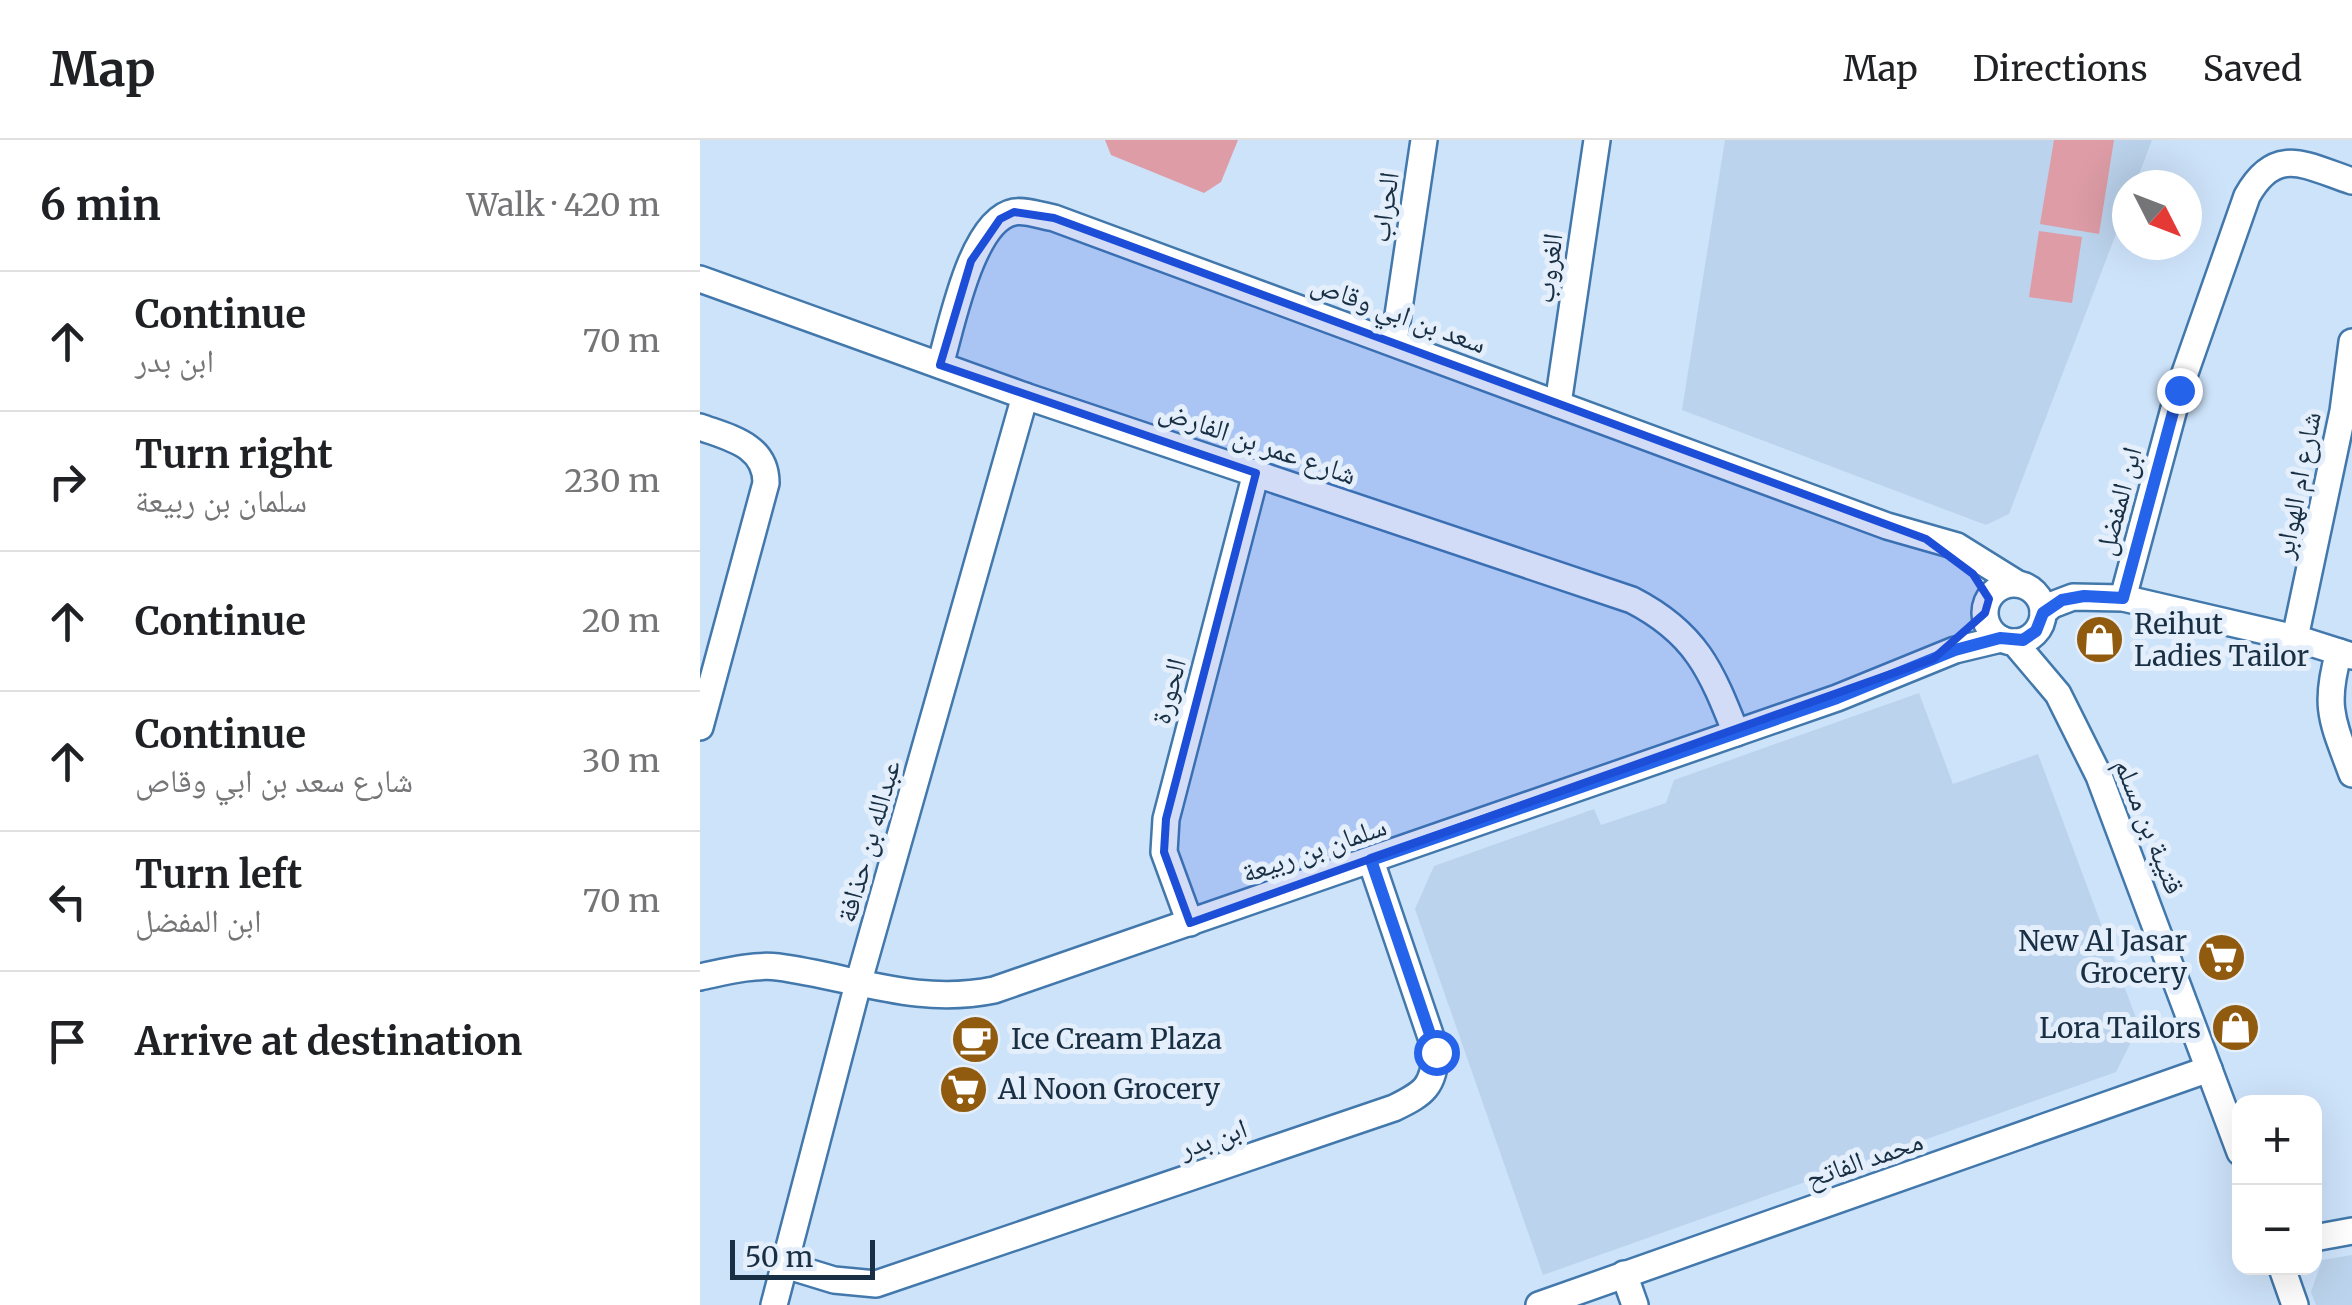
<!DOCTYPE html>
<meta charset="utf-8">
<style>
:root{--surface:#fff;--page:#f6f6f6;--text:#202124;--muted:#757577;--line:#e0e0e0}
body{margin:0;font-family:Merriweather,"Noto Naskh Arabic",serif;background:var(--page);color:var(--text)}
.controls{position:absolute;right:30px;bottom:30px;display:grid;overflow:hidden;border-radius:20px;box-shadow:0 10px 40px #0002}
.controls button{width:90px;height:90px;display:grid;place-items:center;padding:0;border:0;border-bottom:2px solid var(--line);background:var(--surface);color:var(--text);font:50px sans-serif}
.compass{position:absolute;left:1412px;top:30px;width:90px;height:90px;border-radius:50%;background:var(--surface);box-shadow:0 10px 40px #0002;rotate:132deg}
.scale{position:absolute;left:30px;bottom:25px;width:145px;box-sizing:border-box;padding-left:10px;border:5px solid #182f44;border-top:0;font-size:28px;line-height:35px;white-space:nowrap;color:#182f44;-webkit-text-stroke:8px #e4effb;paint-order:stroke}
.stop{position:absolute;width:30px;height:30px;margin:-22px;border:8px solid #2563eb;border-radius:50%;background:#fff}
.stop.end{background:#2563eb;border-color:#fff;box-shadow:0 2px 10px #0008}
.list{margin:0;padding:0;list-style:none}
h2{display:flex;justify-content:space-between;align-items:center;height:130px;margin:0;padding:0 40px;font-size:42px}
h2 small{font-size:32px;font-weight:400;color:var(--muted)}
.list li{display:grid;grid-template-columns:65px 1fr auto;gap:30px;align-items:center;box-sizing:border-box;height:140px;padding:0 40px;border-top:2px solid var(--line)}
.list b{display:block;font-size:38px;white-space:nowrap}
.list p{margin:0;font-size:32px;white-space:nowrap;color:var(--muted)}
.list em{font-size:32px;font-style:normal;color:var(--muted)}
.icon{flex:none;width:55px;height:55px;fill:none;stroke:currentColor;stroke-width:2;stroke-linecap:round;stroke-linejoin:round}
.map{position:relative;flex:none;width:1652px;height:1165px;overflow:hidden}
header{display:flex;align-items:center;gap:60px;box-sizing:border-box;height:140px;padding:0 50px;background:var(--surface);border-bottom:2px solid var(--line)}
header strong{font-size:48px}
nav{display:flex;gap:55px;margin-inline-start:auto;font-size:35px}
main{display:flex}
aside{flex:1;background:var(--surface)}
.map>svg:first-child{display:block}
</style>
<header>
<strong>Map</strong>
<nav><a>Map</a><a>Directions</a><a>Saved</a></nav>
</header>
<main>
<aside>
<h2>6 min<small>Walk · 420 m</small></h2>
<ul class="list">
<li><svg class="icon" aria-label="ahead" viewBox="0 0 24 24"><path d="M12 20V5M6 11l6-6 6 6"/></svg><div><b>Continue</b><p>ابن بدر</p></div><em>70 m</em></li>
<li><svg class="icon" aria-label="right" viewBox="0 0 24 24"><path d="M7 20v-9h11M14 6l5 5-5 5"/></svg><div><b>Turn right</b><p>سلمان بن ربيعة</p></div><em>230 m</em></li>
<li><svg class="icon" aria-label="ahead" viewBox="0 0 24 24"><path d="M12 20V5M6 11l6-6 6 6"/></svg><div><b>Continue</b></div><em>20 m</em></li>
<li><svg class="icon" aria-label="ahead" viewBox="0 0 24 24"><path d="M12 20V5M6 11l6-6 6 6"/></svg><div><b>Continue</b><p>شارع سعد بن ابي وقاص</p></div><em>30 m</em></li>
<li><svg class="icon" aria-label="left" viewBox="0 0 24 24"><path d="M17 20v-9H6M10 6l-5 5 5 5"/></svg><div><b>Turn left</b><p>ابن المفضل</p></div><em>70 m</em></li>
<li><svg class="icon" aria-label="arrive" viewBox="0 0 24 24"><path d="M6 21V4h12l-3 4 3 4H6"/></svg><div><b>Arrive at destination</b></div></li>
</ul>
</aside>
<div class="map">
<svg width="1652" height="1165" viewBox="0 0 1652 1165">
<rect width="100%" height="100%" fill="#cde3fa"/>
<!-- built -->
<g fill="#bbd3ec">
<polygon points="1025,0 1452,0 1435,45 1427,45 1427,65 1309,374 1286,385 982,270"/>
<polygon points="1219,553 1253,644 1338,614 1439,886 1416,932 843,1135 715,769 734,726 894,669 901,685 966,663 974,640"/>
<polygon points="1652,1115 1652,1165 1616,1165 1611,1152 1622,1120"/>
</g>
<!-- green -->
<g fill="#dd9ca6">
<polygon points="405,0 538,0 521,42 504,53 411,15"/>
<polygon points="1354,0 1414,0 1399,94 1340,84"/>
<polygon points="1339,91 1382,97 1372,163 1329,157"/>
</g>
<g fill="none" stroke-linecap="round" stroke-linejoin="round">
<defs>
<g id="minor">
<path d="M0,139L325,256L932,460C996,493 1011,530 1036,593"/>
<polyline points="694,202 724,0"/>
<path d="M240,225C251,189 271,80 314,72C326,70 342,76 354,78L1187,386L1257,406L1318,444"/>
<polyline points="858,264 897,0"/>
<path d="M0,287C30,298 66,305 66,343L0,587"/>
<circle cx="1314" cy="473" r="29"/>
<path d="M1423,458L1479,250L1547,56C1576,4 1606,26 1652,41"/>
<polyline points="1343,473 1352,465 1373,457 1423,458 1595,498 1652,516"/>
<polyline points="1595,498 1643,271 1652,202"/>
<polyline points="1314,502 1358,554 1399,636 1540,1012"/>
<path d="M1639,512C1623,568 1633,582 1652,634"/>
<polyline points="490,783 464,712 466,679 556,333"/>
<path d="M0,837C24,832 53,824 78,827C153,837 216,866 294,850L1137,558L1255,510L1301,499"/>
<polyline points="1614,1098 1652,1091"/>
<path d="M85,1125L134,1140L176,1144L694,968C725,953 733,947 736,912L671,721"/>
<polyline points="1582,1128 1595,1165"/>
<polyline points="924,1134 935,1165"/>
<polyline points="74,1165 158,844 325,256"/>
<polyline points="839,1165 1509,929"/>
</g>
</defs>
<!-- minor casing -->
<use href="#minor" stroke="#4278ab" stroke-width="30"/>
<!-- minor -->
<use href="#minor" stroke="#fff" stroke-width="25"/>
</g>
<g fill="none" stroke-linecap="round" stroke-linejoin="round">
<!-- route -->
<polyline stroke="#2563eb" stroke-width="12" points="736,912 671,720 1137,558 1255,510 1300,498 1323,500 1336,491 1343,473 1362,460 1384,456 1423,458 1479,250"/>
</g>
<!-- marked area -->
<path fill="#1d4ed8" fill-opacity="0.2" stroke="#1d4ed8" stroke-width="8" stroke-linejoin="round" d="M314,72L354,78L1226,399L1273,434L1289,459L1285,473L1233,519L490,783L464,712L466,679L556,333L240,225L271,121L300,79Z"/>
<!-- icons -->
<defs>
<symbol id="shop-disc" viewBox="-11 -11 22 22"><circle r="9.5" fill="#905b0f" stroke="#e4effb"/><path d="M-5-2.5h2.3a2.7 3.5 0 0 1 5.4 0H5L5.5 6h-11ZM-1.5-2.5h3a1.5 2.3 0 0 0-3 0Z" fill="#fff"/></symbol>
<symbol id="supermarket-disc" viewBox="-11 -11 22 22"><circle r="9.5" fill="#905b0f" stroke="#e4effb"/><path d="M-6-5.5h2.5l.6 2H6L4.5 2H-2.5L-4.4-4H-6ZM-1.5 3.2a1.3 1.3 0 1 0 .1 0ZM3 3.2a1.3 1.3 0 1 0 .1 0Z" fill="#fff"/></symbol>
<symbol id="cafe-disc" viewBox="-11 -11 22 22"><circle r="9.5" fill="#905b0f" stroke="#e4effb"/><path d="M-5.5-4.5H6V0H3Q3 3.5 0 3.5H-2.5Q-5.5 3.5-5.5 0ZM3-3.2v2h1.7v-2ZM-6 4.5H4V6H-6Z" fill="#fff"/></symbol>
</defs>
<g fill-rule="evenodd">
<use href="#shop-disc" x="1372" y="472" width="55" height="55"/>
<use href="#supermarket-disc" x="1494" y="790" width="55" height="55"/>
<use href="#shop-disc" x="1508" y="860" width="55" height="55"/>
<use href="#cafe-disc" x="248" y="872" width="55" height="55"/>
<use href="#supermarket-disc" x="236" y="922" width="55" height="55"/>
</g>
<g text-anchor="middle" stroke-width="10" stroke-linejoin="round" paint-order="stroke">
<!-- street labels -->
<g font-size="28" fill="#182f44" stroke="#e4effb">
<text transform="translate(684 67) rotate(-82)" y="10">الحراب</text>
<text transform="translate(848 128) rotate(-82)" y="10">الغروب</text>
<text transform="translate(699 173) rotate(20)" y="10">سعد بن ابي وقاص</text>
<text transform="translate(558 302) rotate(19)" y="10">شارع عمر بن الفارض</text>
<text transform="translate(1597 345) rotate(-79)" y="10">شارع ام الهوابر</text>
<text transform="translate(1418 361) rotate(-75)" y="10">ابن المفضل</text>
<text transform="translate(468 551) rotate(-75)" y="10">الحورة</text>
<text transform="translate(1450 686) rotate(68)" y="10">قتيبة بن مسلم</text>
<text transform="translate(168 701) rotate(-74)" y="10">عبدالله بن حذافة</text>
<text transform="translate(614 709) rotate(-19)" y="10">سلمان بن ربيعة</text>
<text transform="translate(513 998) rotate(-19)" y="10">ابن بدر</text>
<text transform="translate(1164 1019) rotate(-19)" y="10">محمد الفاتح</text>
</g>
<!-- poi labels -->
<g font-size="28" fill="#182f44" stroke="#e4effb" text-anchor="start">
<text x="1434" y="494">Reihut<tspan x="1434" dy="32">Ladies Tailor</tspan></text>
<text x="1487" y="811" text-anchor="end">New Al Jasar<tspan x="1487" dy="32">Grocery</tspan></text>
<text x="1501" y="898" text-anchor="end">Lora Tailors</text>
<text x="311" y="909">Ice Cream Plaza</text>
<text x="298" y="959">Al Noon Grocery</text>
</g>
</g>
</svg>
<div class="controls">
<button>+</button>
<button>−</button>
</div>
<svg class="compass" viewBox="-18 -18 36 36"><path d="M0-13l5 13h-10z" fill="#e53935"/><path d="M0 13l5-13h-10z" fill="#757577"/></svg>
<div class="scale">50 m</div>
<div class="stop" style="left:736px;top:912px"></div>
<div class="stop end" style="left:1479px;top:250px"></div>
</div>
</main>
